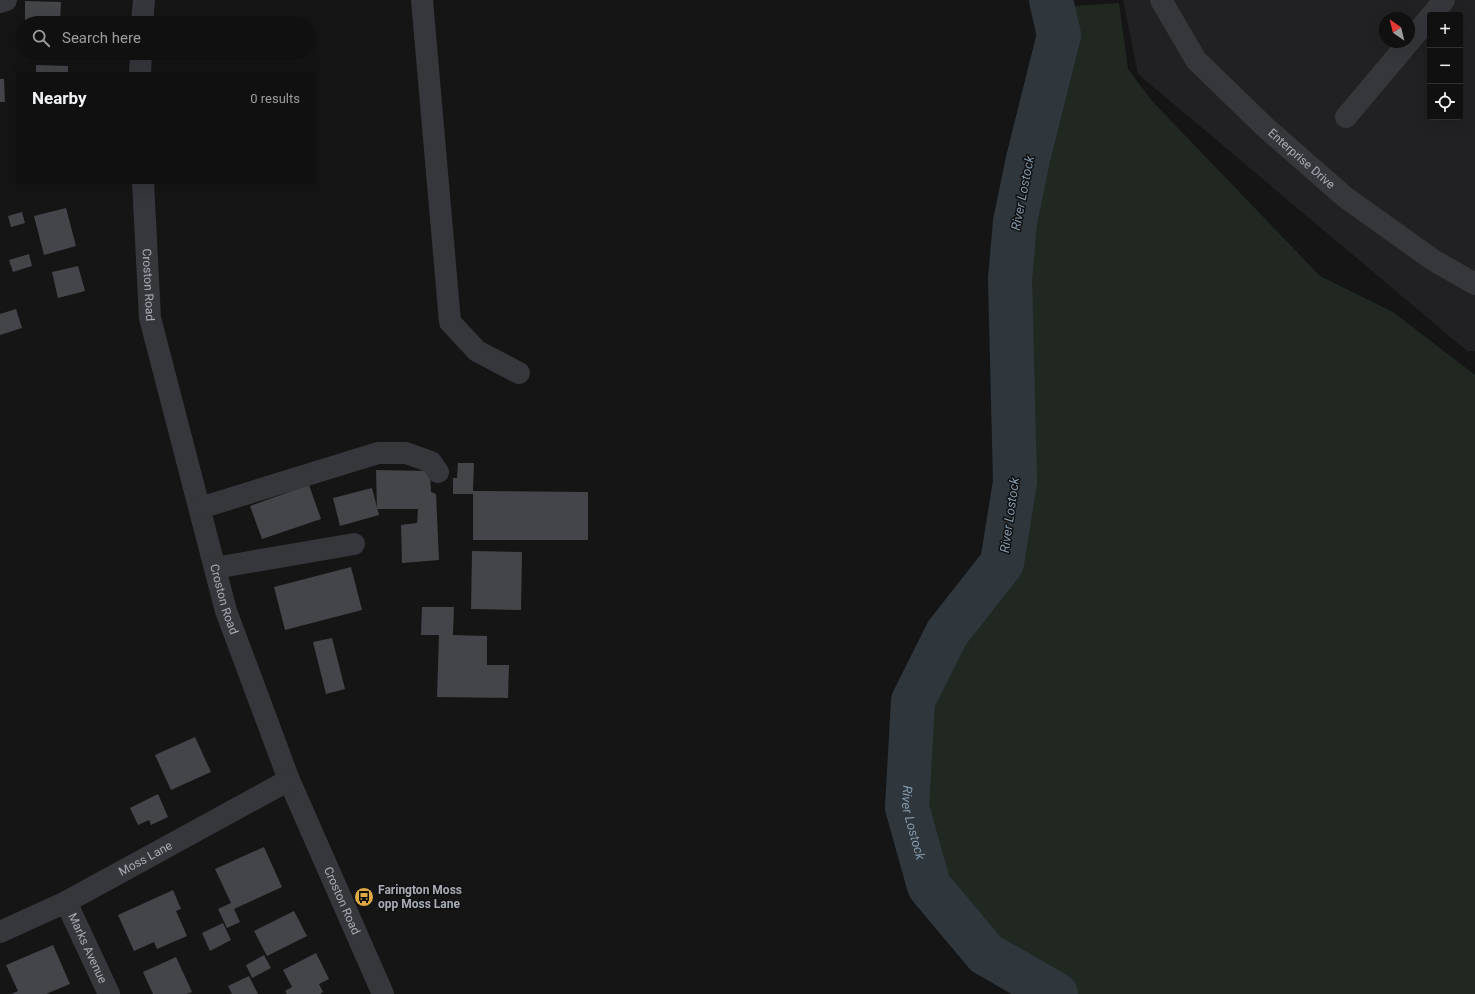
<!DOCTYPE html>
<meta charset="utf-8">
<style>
:root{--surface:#101010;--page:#191919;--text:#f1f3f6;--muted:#9c9d9f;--line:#303030}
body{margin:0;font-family:Roboto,sans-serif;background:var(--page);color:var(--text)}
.controls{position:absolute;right:12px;top:12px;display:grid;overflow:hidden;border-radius:4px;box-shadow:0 4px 16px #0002}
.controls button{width:36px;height:36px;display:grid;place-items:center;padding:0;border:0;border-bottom:1px solid var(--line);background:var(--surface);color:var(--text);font:20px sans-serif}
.compass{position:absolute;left:1379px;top:12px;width:36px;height:36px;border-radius:50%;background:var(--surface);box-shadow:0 4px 16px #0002;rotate:325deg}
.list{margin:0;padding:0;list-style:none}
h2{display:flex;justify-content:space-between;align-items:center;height:52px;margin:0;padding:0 16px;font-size:17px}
h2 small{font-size:13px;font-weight:400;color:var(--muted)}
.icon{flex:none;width:22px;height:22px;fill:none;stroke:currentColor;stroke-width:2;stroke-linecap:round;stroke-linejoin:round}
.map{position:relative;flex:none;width:1475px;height:994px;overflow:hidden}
.search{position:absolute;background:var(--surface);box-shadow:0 4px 16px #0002;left:16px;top:16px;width:300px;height:44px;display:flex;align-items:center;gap:10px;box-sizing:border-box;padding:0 14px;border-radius:22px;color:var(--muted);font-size:15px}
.panel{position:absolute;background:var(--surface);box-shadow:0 4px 16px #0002;left:16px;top:72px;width:300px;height:112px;border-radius:4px}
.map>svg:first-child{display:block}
</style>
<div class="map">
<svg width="1475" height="994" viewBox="0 0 1475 994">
<rect width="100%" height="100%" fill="#151516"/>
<!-- built -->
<path fill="#212123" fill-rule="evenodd" d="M1123,0H1475V351H1467L1138,74ZM1430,15H1460V117H1430ZM1385,18H1409V42H1385Z"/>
<!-- green -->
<polygon fill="#212822" points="1119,3 1128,69 1152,101 1320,276 1393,312 1475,375 1475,994 1073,994 998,952 942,890 923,831 916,716 937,665 1005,571 1023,464 1019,210 1071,26 1057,7"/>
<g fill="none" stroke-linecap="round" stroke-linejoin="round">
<!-- river -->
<path stroke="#2f373d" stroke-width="44" id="s1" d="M1051,0L1059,35L1028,159L1015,222L1010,279L1015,482L1002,563L947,633L913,701L907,807L929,886L986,954L1056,994"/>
</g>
<!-- building -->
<g fill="#444549">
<polygon points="25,1 61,2 60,23 25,23"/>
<polygon points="36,65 68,66 68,74 36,74"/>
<polygon points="0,79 4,79 5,102 0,102"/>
<polygon points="66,208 76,246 44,255 34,216"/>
<polygon points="22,212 25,223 11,227 8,216"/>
<polygon points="29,254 32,266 13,272 9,260"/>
<polygon points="78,266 85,291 58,298 52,272"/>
<polygon points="16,309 22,328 0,335 0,314"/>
<polygon points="458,463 474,463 473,491 588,492 588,540 473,540 473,494 453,494 453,478 457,478"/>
<polygon points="376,470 430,471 431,492 436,494 439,560 402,563 401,525 417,523 418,509 377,509"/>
<polygon points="309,485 321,519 262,539 250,506"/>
<polygon points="372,488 379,515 340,526 333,498"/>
<polygon points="472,551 522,552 521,610 471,609"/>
<polygon points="351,567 362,610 285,630 274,587"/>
<polygon points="422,607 454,607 453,635 487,636 487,665 509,665 508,698 437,697 439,635 421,635"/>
<polygon points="332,638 345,689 326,694 313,642"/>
<polygon points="195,737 211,772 171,790 155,755"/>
<polygon points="158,794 168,817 151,825 149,820 138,825 130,808"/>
<polygon points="264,847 282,887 234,909 240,922 227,928 218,909 231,903 215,869"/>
<polygon points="173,890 181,909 176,911 187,936 157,949 154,942 134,951 118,915"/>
<polygon points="294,911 307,936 267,956 254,931"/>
<polygon points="223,923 231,940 210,951 202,933"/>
<polygon points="53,945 70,984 46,994 11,994 18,991 6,965"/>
<polygon points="316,953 329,979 319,984 323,992 320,994 287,994 285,991 292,987 283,970"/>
<polygon points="264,955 271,968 252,978 246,965"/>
<polygon points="176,957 192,992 186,994 153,994 143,972"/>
<polygon points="249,976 258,994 232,994 228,986"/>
</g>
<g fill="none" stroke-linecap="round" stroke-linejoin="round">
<!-- minor -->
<g stroke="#36373b" stroke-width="22">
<polyline points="422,0 450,322 477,351 519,373"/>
<path id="s2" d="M1161,0L1196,60L1264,126L1345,197L1433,260L1475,284"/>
<polyline points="0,2 6,0"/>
<polyline points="1432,15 1444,0"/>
<polyline points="142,23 144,0"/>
<polyline points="1409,42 1430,17"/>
<polyline points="140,74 141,53"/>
<polyline points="1346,117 1409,42"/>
<path id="s3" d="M143,182L150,318L226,611L289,780L383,994"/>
<polyline points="200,508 378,453 406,453 431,462 438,472"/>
<polyline points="215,568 354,544"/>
<path id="s4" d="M66,902L109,994"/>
<path id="s5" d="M0,932L66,902L289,780"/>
</g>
</g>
<!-- icons -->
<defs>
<symbol id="bus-disc" viewBox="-11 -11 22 22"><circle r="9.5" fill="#ddaa45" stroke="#101011"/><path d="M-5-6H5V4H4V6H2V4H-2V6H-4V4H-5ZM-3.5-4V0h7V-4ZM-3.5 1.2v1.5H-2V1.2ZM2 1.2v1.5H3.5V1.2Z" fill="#111"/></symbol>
</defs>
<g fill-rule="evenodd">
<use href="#bus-disc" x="353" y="886" width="22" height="22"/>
</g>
<g text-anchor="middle" stroke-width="3" stroke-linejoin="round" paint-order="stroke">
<!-- street labels -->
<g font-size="12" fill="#a8acb5" stroke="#101011">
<text dy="4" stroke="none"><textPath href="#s2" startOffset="214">Enterprise Drive</textPath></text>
<text dy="4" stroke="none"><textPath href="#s3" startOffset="103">Croston Road</textPath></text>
<text dy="4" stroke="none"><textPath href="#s3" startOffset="427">Croston Road</textPath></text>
<text dy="4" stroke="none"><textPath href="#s5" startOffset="163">Moss Lane</textPath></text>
<text dy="4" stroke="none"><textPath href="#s3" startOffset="751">Croston Road</textPath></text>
<text dy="4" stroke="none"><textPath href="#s4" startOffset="51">Marks Avenue</textPath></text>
</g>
<!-- poi labels -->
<g font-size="12" font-weight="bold" fill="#a8acb5" stroke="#101011" text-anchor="start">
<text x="378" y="894">Farington Moss<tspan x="378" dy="14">opp Moss Lane</tspan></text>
</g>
<!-- water labels -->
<g font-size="13" font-style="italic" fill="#8399ac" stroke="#101011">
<text transform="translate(1022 193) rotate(-79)" y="5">River Lostock</text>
<text transform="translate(1009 515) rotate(-82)" y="5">River Lostock</text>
<text dy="5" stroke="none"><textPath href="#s1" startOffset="858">River Lostock</textPath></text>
</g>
</g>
</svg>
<div class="controls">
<button>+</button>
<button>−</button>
<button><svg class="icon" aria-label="locate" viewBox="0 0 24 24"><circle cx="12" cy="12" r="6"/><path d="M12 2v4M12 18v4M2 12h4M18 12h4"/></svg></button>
</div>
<svg class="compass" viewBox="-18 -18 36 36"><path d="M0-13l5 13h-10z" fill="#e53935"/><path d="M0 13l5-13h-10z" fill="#9c9d9f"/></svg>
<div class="search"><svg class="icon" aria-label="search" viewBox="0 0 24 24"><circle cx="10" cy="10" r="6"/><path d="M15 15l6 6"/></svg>Search here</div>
<section class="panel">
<h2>Nearby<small>0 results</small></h2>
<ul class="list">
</ul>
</section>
</div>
